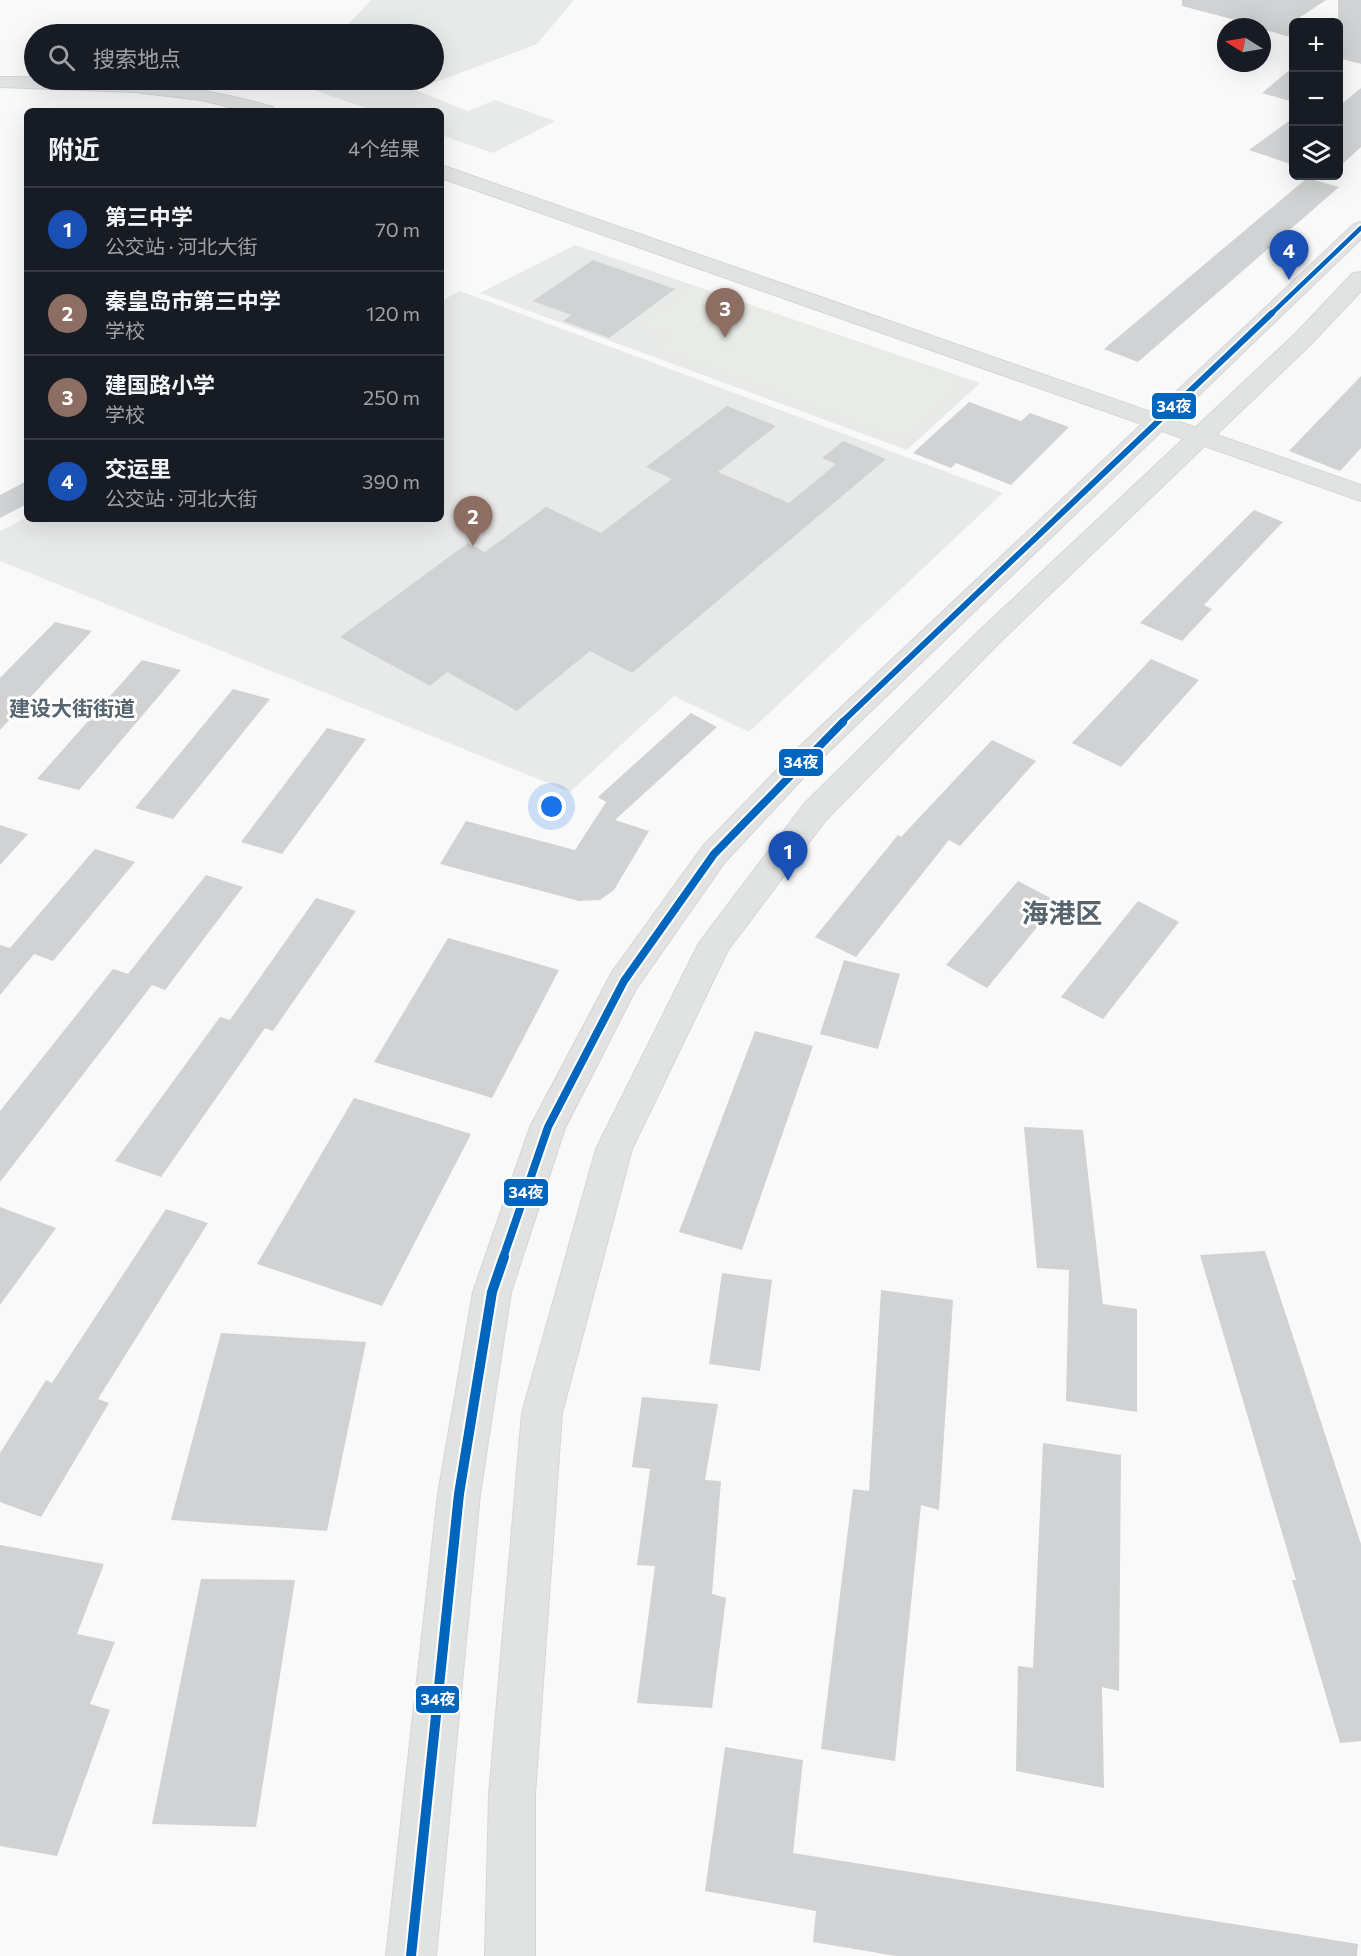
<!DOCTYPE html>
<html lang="zh">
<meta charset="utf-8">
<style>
:root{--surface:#171b24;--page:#20242c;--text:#f1f3f6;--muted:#9ea1a6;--line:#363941;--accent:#d93025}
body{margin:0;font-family:Commissioner,"Noto Sans SC",sans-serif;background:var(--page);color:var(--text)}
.controls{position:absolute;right:18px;top:18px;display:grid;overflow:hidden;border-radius:9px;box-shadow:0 6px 24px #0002}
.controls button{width:54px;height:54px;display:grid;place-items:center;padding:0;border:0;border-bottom:2px solid var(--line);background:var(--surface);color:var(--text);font:30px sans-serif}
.compass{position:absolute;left:1217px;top:18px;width:54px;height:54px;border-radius:50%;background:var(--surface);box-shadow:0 6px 24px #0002;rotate:281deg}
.you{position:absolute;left:552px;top:807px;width:21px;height:21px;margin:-15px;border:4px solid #fff;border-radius:50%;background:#1a73e8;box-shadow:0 0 0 9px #1a73e833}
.badge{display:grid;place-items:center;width:39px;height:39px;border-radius:50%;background:var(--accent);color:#fff;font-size:20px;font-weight:700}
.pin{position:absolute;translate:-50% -50px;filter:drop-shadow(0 2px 3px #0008)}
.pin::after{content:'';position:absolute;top:32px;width:21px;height:18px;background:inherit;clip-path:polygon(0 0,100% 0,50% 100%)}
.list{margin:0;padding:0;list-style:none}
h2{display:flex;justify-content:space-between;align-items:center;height:78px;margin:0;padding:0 24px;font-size:26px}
h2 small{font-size:20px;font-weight:400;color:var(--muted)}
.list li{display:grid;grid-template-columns:39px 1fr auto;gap:18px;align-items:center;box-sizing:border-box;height:84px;padding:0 24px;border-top:2px solid var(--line)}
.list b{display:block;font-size:22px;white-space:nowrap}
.list p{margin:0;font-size:20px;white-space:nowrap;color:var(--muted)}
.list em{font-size:20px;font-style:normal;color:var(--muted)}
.icon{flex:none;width:33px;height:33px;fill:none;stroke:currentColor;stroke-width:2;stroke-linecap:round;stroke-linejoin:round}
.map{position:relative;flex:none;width:1361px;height:1956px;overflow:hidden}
.search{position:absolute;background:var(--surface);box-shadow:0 6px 24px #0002;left:24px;top:24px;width:420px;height:66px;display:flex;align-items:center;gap:15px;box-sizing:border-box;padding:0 21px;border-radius:33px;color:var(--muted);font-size:22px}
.panel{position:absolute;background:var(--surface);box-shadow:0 6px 24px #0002;left:24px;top:108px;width:420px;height:414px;border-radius:9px}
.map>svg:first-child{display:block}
</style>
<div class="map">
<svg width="1361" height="1956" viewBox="0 0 1361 1956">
<rect width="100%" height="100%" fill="#f9f9f9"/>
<!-- built -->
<g fill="#e8e9e9">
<polygon points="371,0 574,0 537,44 415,90 468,111 495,100 555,121 493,153 441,135 441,111 374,111 300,85 304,80 434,80 434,34 339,34"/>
<polygon points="575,245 980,383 907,450 480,293"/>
<polygon points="460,291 1003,493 749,732 674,696 570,792 0,561 0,531 27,517 27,519 441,519 441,301"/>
</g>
<!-- green -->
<polygon fill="#e8ebe6" points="692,285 966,380 902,441 656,348 671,336 639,325"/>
<!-- building -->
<g fill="#d0d2d3">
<polygon points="1182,0 1326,0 1293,22 1293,38 1262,29 1262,27 1182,6"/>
<polygon points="1338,0 1361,0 1361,64 1338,58"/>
<polygon points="1293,67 1293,102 1262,93"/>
<polygon points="1361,88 1361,147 1338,168 1338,107"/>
<polygon points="1293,118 1293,165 1249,150"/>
<polygon points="1307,178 1339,187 1138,362 1104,349"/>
<polygon points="593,260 675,289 609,338 563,321 571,315 533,301"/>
<polygon points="1361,376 1361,448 1340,471 1289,451"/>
<polygon points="969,402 1021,421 1030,413 1069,427 1011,485 956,463 951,468 913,453"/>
<polygon points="727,406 776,426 718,472 789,503 836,464 822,458 843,441 886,459 632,673 590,651 517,711 447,672 430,686 340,637 468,543 485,552 546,507 601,533 672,479 646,467"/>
<polygon points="27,481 27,504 0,518 0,495"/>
<polygon points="1254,510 1283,522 1204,605 1212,609 1182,641 1140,623"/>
<polygon points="55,622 92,631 0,730 0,678"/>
<polygon points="1151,659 1199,680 1121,767 1072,743"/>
<polygon points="142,660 181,670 79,790 37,779"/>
<polygon points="233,689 270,699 173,819 135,808"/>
<polygon points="691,713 717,727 615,820 649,831 614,890 600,900 579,901 440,864 466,821 575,850 606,802 598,797"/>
<polygon points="327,728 366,739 282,854 241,842"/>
<polygon points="992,740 1036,761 960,846 949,840 856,957 815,937 898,835 901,837"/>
<polygon points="0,825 28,834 0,865"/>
<polygon points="95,849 135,862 53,961 34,954 0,995 0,945 10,948"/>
<polygon points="206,875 243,887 165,990 152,985 0,1182 0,1111 113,969 128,974"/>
<polygon points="1018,881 1058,902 987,988 946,965"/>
<polygon points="316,898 356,911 273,1031 265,1028 161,1177 115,1161 220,1017 230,1020"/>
<polygon points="1138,901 1179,922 1103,1019 1061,997"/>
<polygon points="448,938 559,970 492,1098 374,1062"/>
<polygon points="844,960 900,974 878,1049 820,1034"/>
<polygon points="755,1031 813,1046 742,1250 679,1232"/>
<polygon points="354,1098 471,1134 382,1306 257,1264"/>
<polygon points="1024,1127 1083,1130 1103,1304 1137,1309 1137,1412 1066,1401 1069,1270 1037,1268"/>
<polygon points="0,1207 56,1228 0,1305"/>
<polygon points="166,1209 208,1223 98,1399 109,1403 41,1517 0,1502 0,1453 46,1380 52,1383"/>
<polygon points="1265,1251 1361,1544 1361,1741 1340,1743 1292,1580 1296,1580 1200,1255"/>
<polygon points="722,1273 772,1280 760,1371 709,1364"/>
<polygon points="881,1290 953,1300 939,1510 921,1505 895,1761 821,1749 853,1489 869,1491"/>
<polygon points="221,1333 366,1342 327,1531 171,1520"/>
<polygon points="642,1397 718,1404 705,1480 721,1481 712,1594 726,1598 712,1708 637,1703 655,1566 637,1565 650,1469 632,1467"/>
<polygon points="1043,1443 1121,1455 1119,1691 1102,1687 1104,1788 1016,1771 1018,1666 1033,1668"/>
<polygon points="0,1545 104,1564 77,1634 115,1642 90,1704 110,1710 57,1856 0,1846"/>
<polygon points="201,1579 295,1580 256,1827 152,1824"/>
<polygon points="725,1747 803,1760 793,1853 1358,1944 1357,1956 896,1956 813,1942 816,1911 705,1891"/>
</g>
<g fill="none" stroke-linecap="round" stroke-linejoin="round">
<defs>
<g id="secondary">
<path d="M0,77H34V80C118,80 192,83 273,107L275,111H246L201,100L134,92L0,87Z"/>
<polygon points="441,165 1361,485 1361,501 441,178"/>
</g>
<g id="primary">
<polygon points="1361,222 1361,239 818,762 725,862 636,989 565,1128 511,1292 480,1494 436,1956 386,1956 438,1494 473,1292 530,1127 612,972 703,846 798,748 1354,224"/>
<polygon points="1361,272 1361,291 1311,344 999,643 826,820 728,950 632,1149 562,1413 535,1795 535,1956 485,1956 489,1795 522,1413 596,1149 699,943 804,804 979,631 1295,334 1353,273"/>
</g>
</defs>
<!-- secondary casing -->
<use href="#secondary" stroke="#d5d6d7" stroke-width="2"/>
<!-- primary casing -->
<use href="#primary" stroke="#d5d6d7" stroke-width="2"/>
<!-- secondary -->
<use href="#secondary" fill="#e1e2e2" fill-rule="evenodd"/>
<!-- primary -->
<use href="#primary" fill="#e1e2e2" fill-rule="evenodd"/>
<defs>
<polyline id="bus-1-far3" points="1271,314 1361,228"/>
<polyline id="bus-1-far2" points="841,723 1272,313"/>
<polyline id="bus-1-far1" points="503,1258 548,1127 624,981 714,854 843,722"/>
<polyline id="bus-1" points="411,1956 459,1494 492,1292 504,1257"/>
</defs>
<!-- bus-1-far3 casing -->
<use href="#bus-1-far3" stroke="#fff" stroke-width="8"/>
<!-- bus-1-far2 casing -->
<use href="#bus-1-far2" stroke="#fff" stroke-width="10"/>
<!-- bus-1-far1 casing -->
<use href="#bus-1-far1" stroke="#fff" stroke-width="12"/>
<!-- bus-1 casing -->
<use href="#bus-1" stroke="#fff" stroke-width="14"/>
<!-- bus-1-far3 -->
<use href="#bus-1-far3" stroke="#0065bd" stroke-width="4.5"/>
<!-- bus-1-far2 -->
<use href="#bus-1-far2" stroke="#0065bd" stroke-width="6"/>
<!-- bus-1-far1 -->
<use href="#bus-1-far1" stroke="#0065bd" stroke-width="8"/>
<!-- bus-1 -->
<use href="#bus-1" stroke="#0065bd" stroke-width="10"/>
</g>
<g text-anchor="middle" stroke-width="6" stroke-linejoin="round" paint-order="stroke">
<!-- district labels -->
<g font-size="21" font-weight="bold" fill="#57646e" stroke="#fff">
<text x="72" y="716">建设大街街道</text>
</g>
<!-- town labels -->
<g font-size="27" font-weight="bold" fill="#57646e" stroke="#fff">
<text x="1062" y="923">海港区</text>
</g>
</g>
<g stroke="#fff" stroke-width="2">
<rect x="1151" y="392" width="46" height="28" rx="6" fill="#0065bd"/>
<rect x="778" y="748" width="46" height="29" rx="6" fill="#0065bd"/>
<rect x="503" y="1178" width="46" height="29" rx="6" fill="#0065bd"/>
<rect x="415" y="1685" width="45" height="29" rx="6" fill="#0065bd"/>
</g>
<g font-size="16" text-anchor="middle" font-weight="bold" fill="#fff">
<text x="1174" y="412">34夜</text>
<text x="801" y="768">34夜</text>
<text x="526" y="1198">34夜</text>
<text x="438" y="1705">34夜</text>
</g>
</svg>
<div class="controls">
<button>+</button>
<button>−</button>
<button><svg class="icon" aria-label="layers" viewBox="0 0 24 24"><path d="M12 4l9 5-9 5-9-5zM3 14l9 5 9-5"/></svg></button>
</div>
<svg class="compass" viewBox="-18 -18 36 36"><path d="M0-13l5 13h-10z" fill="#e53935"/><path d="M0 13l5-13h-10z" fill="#9ea1a6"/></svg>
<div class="you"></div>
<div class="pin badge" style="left:788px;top:881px;background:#1a4fb4">1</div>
<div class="pin badge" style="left:473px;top:546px;background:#8d6e63">2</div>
<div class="pin badge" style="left:725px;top:338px;background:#8d6e63">3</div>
<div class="pin badge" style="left:1289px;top:280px;background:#1a4fb4">4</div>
<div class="search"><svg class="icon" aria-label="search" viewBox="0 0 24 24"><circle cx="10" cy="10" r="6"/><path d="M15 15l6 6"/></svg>搜索地点</div>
<section class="panel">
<h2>附近<small>4个结果</small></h2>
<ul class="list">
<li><span class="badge" style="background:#1a4fb4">1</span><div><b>第三中学</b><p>公交站 · 河北大街</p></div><em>70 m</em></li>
<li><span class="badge" style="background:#8d6e63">2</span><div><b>秦皇岛市第三中学</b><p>学校</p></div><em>120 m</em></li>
<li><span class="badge" style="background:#8d6e63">3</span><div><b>建国路小学</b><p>学校</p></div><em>250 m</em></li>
<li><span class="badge" style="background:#1a4fb4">4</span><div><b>交运里</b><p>公交站 · 河北大街</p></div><em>390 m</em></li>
</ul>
</section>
</div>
